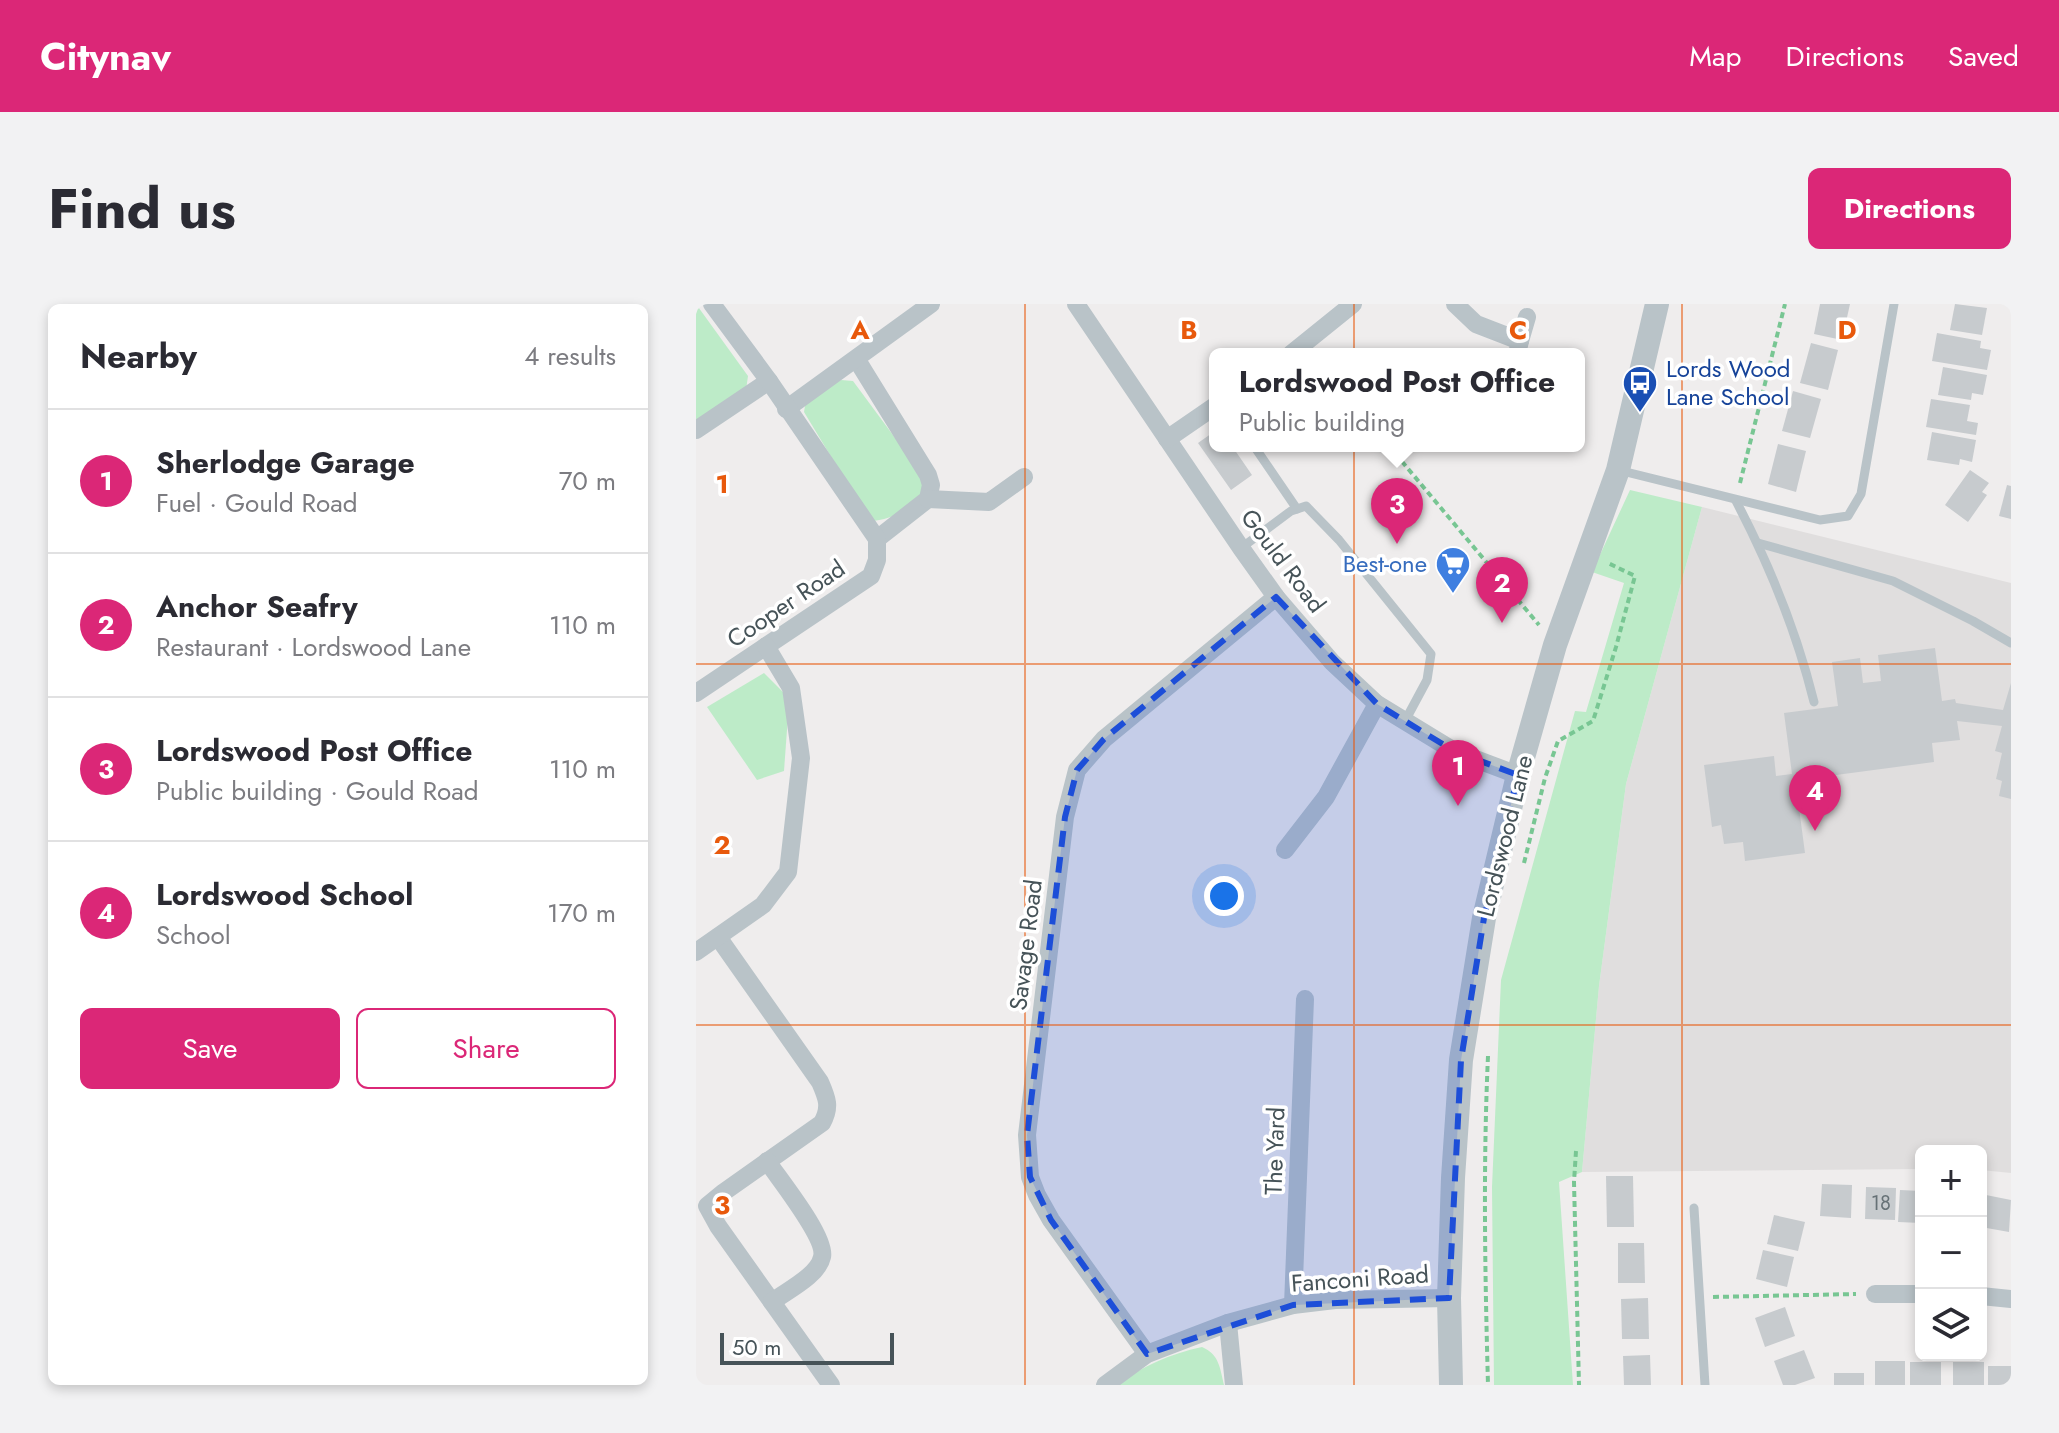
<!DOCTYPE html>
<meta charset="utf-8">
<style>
:root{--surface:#fff;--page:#f2f2f3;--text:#2b2b33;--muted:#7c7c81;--line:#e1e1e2;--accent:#db2777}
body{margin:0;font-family:Jost,sans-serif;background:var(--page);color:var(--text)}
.controls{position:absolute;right:24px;bottom:24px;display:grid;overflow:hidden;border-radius:12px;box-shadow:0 4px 12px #0003}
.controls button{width:72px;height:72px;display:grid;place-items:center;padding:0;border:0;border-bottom:2px solid var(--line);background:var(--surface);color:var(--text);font:40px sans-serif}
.scale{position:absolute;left:24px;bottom:20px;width:174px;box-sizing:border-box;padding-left:8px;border:4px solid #465358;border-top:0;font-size:22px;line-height:28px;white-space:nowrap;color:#465358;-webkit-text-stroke:6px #fff;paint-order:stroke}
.you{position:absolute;left:528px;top:592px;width:28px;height:28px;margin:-20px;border:6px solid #fff;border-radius:50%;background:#1a73e8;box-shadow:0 0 0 12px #1a73e833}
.badge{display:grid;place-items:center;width:52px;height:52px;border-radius:50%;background:var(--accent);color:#fff;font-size:26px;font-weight:700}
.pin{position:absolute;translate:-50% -66px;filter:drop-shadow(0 2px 4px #0008)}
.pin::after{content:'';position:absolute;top:42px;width:28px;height:24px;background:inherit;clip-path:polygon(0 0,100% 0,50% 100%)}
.popup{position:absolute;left:513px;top:44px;width:376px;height:104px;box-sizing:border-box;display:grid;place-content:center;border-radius:12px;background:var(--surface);filter:drop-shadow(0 2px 6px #0005);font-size:26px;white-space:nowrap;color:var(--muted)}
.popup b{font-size:30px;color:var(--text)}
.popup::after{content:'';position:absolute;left:50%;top:100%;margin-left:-16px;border:16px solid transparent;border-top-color:var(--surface)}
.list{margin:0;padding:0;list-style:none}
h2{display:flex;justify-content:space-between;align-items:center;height:104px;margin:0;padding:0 32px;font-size:34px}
h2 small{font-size:26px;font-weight:400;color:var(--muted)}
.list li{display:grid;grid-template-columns:52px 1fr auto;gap:24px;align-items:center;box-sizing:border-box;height:144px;padding:0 32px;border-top:2px solid var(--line)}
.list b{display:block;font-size:30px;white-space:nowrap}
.list p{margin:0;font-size:26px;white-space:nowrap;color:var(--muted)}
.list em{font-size:26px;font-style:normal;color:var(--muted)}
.actions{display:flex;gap:16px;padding:24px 32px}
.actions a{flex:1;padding:18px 0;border:2px solid var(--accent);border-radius:12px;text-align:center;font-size:28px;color:var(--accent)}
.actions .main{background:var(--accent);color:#fff}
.icon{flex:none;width:44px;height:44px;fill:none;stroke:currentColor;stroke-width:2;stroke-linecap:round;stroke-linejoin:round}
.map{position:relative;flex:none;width:1315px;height:1081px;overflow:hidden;border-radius:12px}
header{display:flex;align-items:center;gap:48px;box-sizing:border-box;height:112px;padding:0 40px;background:var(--accent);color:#fff}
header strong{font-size:38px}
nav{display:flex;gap:44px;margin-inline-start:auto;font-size:28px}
.intro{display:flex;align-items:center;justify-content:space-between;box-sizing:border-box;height:192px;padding:0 48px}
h1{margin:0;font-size:56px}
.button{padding:20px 36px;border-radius:12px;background:var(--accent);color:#fff;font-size:28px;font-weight:700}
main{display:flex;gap:48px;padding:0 48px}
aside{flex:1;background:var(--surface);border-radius:12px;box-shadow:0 4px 12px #0003}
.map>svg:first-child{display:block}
</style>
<header>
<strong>Citynav</strong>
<nav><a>Map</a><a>Directions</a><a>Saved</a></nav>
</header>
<div class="intro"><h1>Find us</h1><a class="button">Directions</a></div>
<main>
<aside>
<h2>Nearby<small>4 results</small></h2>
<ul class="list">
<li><span class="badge">1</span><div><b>Sherlodge Garage</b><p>Fuel · Gould Road</p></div><em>70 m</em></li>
<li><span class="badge">2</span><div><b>Anchor Seafry</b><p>Restaurant · Lordswood Lane</p></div><em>110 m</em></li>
<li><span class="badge">3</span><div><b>Lordswood Post Office</b><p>Public building · Gould Road</p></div><em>110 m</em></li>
<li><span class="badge">4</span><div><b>Lordswood School</b><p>School</p></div><em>170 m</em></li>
</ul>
<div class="actions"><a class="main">Save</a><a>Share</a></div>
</aside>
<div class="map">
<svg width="1315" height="1081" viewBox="0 0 1315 1081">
<rect width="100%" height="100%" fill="#efeded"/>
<!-- education -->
<polygon fill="#e0dede" points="1006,203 1315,279 1315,869 1285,866 1285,847 1225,847 1225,865 886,868 903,682 930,480"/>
<!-- green -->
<g fill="#bdebc8">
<polygon points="0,0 52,72 50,86 0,122"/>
<path d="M145,76L157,77L225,169L231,184C220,203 194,217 174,217L108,108L110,96Z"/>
<polygon points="934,186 1006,203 930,480 903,682 886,868 863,878 877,1081 798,1081 796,883 805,676 879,407 890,408 928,279 896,268"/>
<polygon points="68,369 87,388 92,412 88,467 61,476 11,403"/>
<path d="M506,1043C523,1050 524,1064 528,1081H420C447,1062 474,1050 506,1043Z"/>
</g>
<!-- building -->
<g fill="#c7cbce">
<polygon points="1124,0 1154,0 1146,36 1118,30"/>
<polygon points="1259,0 1291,4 1286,31 1254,26"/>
<polygon points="1241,29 1285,37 1284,44 1295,46 1291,66 1236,57"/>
<polygon points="1115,39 1142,46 1132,86 1104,79"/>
<polygon points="1247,63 1291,71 1287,91 1276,89 1275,96 1242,91"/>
<polygon points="1097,87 1125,95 1114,134 1086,127"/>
<polygon points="1235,95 1274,101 1271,117 1282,119 1280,131 1230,123"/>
<polygon points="519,127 519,142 536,142 556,171 535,186 502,139"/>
<polygon points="1236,128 1280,136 1276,158 1264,155 1263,161 1231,156"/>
<polygon points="1082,140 1110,147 1100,188 1072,180"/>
<polygon points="1274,166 1293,179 1286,188 1291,191 1272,218 1249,201"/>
<polygon points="1311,181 1315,182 1315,215 1303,212"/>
<polygon points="1239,344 1246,397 1259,395 1260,399 1307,406 1315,379 1315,495 1303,492 1306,477 1300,475 1306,449 1299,447 1306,422 1261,417 1264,436 1236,439 1238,458 1125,473 1129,501 1103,504 1109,549 1049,557 1047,538 1028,540 1025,521 1016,523 1008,461 1078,452 1080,472 1096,470 1088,409 1142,402 1136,358 1164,354 1167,379 1185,377 1182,351"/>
<polygon points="910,872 937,872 938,923 911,923"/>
<polygon points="1126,880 1156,881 1155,914 1124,912"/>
<polygon points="1170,883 1200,884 1199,916 1169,915"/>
<polygon points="1204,886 1225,887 1225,919 1202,918"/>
<polygon points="1290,891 1315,896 1313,928 1285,923"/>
<polygon points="1078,911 1109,918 1102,947 1071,940"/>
<polygon points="922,939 948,939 949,979 922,979"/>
<polygon points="1067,946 1098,953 1091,983 1060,975"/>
<polygon points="952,994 953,1035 926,1035 925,995"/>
<polygon points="1089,1003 1099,1032 1069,1043 1059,1014"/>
<polygon points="1108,1046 1119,1074 1099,1081 1087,1081 1078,1057"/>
<polygon points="954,1051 955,1081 928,1081 927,1052"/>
<rect x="1179" y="1057" width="30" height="24"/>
<rect x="1214" y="1058" width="31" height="23"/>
<rect x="1257" y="1058" width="31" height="23"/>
<rect x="1292" y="1062" width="23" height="19"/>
<rect x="1138" y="1069" width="30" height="12"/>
</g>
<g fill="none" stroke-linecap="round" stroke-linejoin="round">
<!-- path -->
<g stroke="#78c693" stroke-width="4" stroke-dasharray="6 4" stroke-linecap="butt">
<polyline points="693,142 843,321"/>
<polyline points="1044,179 1089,0"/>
<polyline points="828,559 849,474 862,437 897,417 920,343 939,272 912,259"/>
<path d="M792,752C787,862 789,971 792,1081"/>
<polyline points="880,847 878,878 883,1081"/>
<polyline points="1017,993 1160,990"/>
</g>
<!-- service -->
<g stroke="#b9c3c8" stroke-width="9">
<polyline points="558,142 601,205"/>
<polyline points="922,166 1124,216 1152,212 1165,190 1198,0"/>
<path d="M1040,197C1073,260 1101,329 1118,398"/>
<polyline points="1062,239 1197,277 1277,317 1315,339"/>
<polyline points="545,244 595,207 610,202 643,236 735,350 731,376 709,417"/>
<polyline points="998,904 1009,1081"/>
</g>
<!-- minor -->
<g stroke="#b9c3c8" stroke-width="18">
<polyline points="380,0 545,244 580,293 636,358 681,400 758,447 822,471"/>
<polyline points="759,0 780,20 824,37 821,50"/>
<polyline points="824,37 831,13"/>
<polyline points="595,50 657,0"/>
<polyline points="161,56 232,171 235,181 232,195 181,235"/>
<polyline points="90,105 235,0"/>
<polyline points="0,126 73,77"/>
<polyline points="471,135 519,102"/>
<polyline points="232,195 293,198 328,173"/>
<polyline points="0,389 175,272 181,256 181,235 73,77 16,0"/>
<polyline points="589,546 630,493 681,400"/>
<path d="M22,633L124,778C131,794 135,803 126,819L28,888L11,902L22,922L135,1081"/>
<polyline points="0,648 67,601 92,568 105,454 95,384 70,342"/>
<path d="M71,857C83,875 131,934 126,953C122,972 90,987 76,998"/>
<polyline points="1179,990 1225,990"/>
<polyline points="1285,992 1315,995"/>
<polyline points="597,1001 609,695"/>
<polyline points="532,1019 538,1081"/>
<polyline points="451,1050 355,916 341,891 334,873 331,831 369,513 381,466 408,435 580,293"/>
<polyline points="409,1081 451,1050 532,1019 597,1001 639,996 753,994"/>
</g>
<!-- tertiary -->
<polyline stroke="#b9c3c8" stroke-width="24" points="755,1081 753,994 757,874 765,756 788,614 822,471 859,341 922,166 961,0"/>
</g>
<!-- marked area -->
<path fill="#1d4ed8" fill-opacity="0.2" stroke="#1d4ed8" stroke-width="6" stroke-dasharray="16 10" stroke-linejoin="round" d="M580,293L681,400L758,447L822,471L788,614L765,756L753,994L597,1001L451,1050L355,916L334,873L331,831L369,513L381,466L408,435Z"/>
<!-- grid -->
<path fill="none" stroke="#e8590c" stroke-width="2" stroke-opacity="0.55" d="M329,0V1081M658,0V1081M986,0V1081M0,360H1315M0,721H1315"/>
<!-- icons -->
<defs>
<symbol id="bus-pin" viewBox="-11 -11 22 30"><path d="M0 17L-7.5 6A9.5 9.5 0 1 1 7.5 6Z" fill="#1a4fb4" stroke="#fff"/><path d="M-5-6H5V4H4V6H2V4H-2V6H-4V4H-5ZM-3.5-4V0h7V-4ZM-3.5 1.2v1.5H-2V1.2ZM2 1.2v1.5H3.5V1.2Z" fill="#fff"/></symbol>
<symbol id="supermarket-pin" viewBox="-11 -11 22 30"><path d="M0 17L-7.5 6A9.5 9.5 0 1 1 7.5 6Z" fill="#3f7fe0" stroke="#fff"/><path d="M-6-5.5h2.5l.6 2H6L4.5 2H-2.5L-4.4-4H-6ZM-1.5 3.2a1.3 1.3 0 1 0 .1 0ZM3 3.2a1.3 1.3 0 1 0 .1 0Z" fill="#fff"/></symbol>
</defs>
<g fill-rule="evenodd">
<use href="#bus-pin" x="924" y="59" width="40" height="54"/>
<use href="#supermarket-pin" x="737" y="240" width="40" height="54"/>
</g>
<g text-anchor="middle" stroke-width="7" stroke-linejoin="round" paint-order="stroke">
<!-- number labels -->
<g font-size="20" fill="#667176">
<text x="1185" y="906">18</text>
</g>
<!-- transit labels -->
<g font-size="24" fill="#164399" stroke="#fff" text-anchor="start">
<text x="970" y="73">Lords Wood<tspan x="970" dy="28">Lane School</tspan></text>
</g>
<!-- street labels -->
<g font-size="24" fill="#465358" stroke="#fff">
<text transform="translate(587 257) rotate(53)" y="8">Gould Road</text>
<text transform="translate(90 300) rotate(-34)" y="8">Cooper Road</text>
<text transform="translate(809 532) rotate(-76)" y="8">Lordswood Lane</text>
<text transform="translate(330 641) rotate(-83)" y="8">Savage Road</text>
<text transform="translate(579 847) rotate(-88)" y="8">The Yard</text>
<text transform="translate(664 975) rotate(-4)" y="8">Fanconi Road</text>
</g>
<!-- shop labels -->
<g font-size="24" fill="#366cbe" stroke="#fff" text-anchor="end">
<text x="731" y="268">Best-one</text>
</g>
</g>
<g font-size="26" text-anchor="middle" font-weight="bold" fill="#e8590c" stroke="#fff" stroke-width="7" stroke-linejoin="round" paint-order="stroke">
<text x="164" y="35">A</text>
<text x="493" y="35">B</text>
<text x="822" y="35">C</text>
<text x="1151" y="35">D</text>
<text x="26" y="189">1</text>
<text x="26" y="550">2</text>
<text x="26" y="910">3</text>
</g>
</svg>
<div class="controls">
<button>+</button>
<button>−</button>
<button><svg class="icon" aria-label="layers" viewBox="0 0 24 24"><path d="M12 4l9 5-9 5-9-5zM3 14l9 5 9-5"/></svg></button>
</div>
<div class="scale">50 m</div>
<div class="you"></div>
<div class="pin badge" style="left:762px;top:502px">1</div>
<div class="pin badge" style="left:806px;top:319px">2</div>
<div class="pin badge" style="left:701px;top:240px">3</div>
<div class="popup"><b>Lordswood Post Office</b>Public building</div>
<div class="pin badge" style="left:1119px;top:527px">4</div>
</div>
</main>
